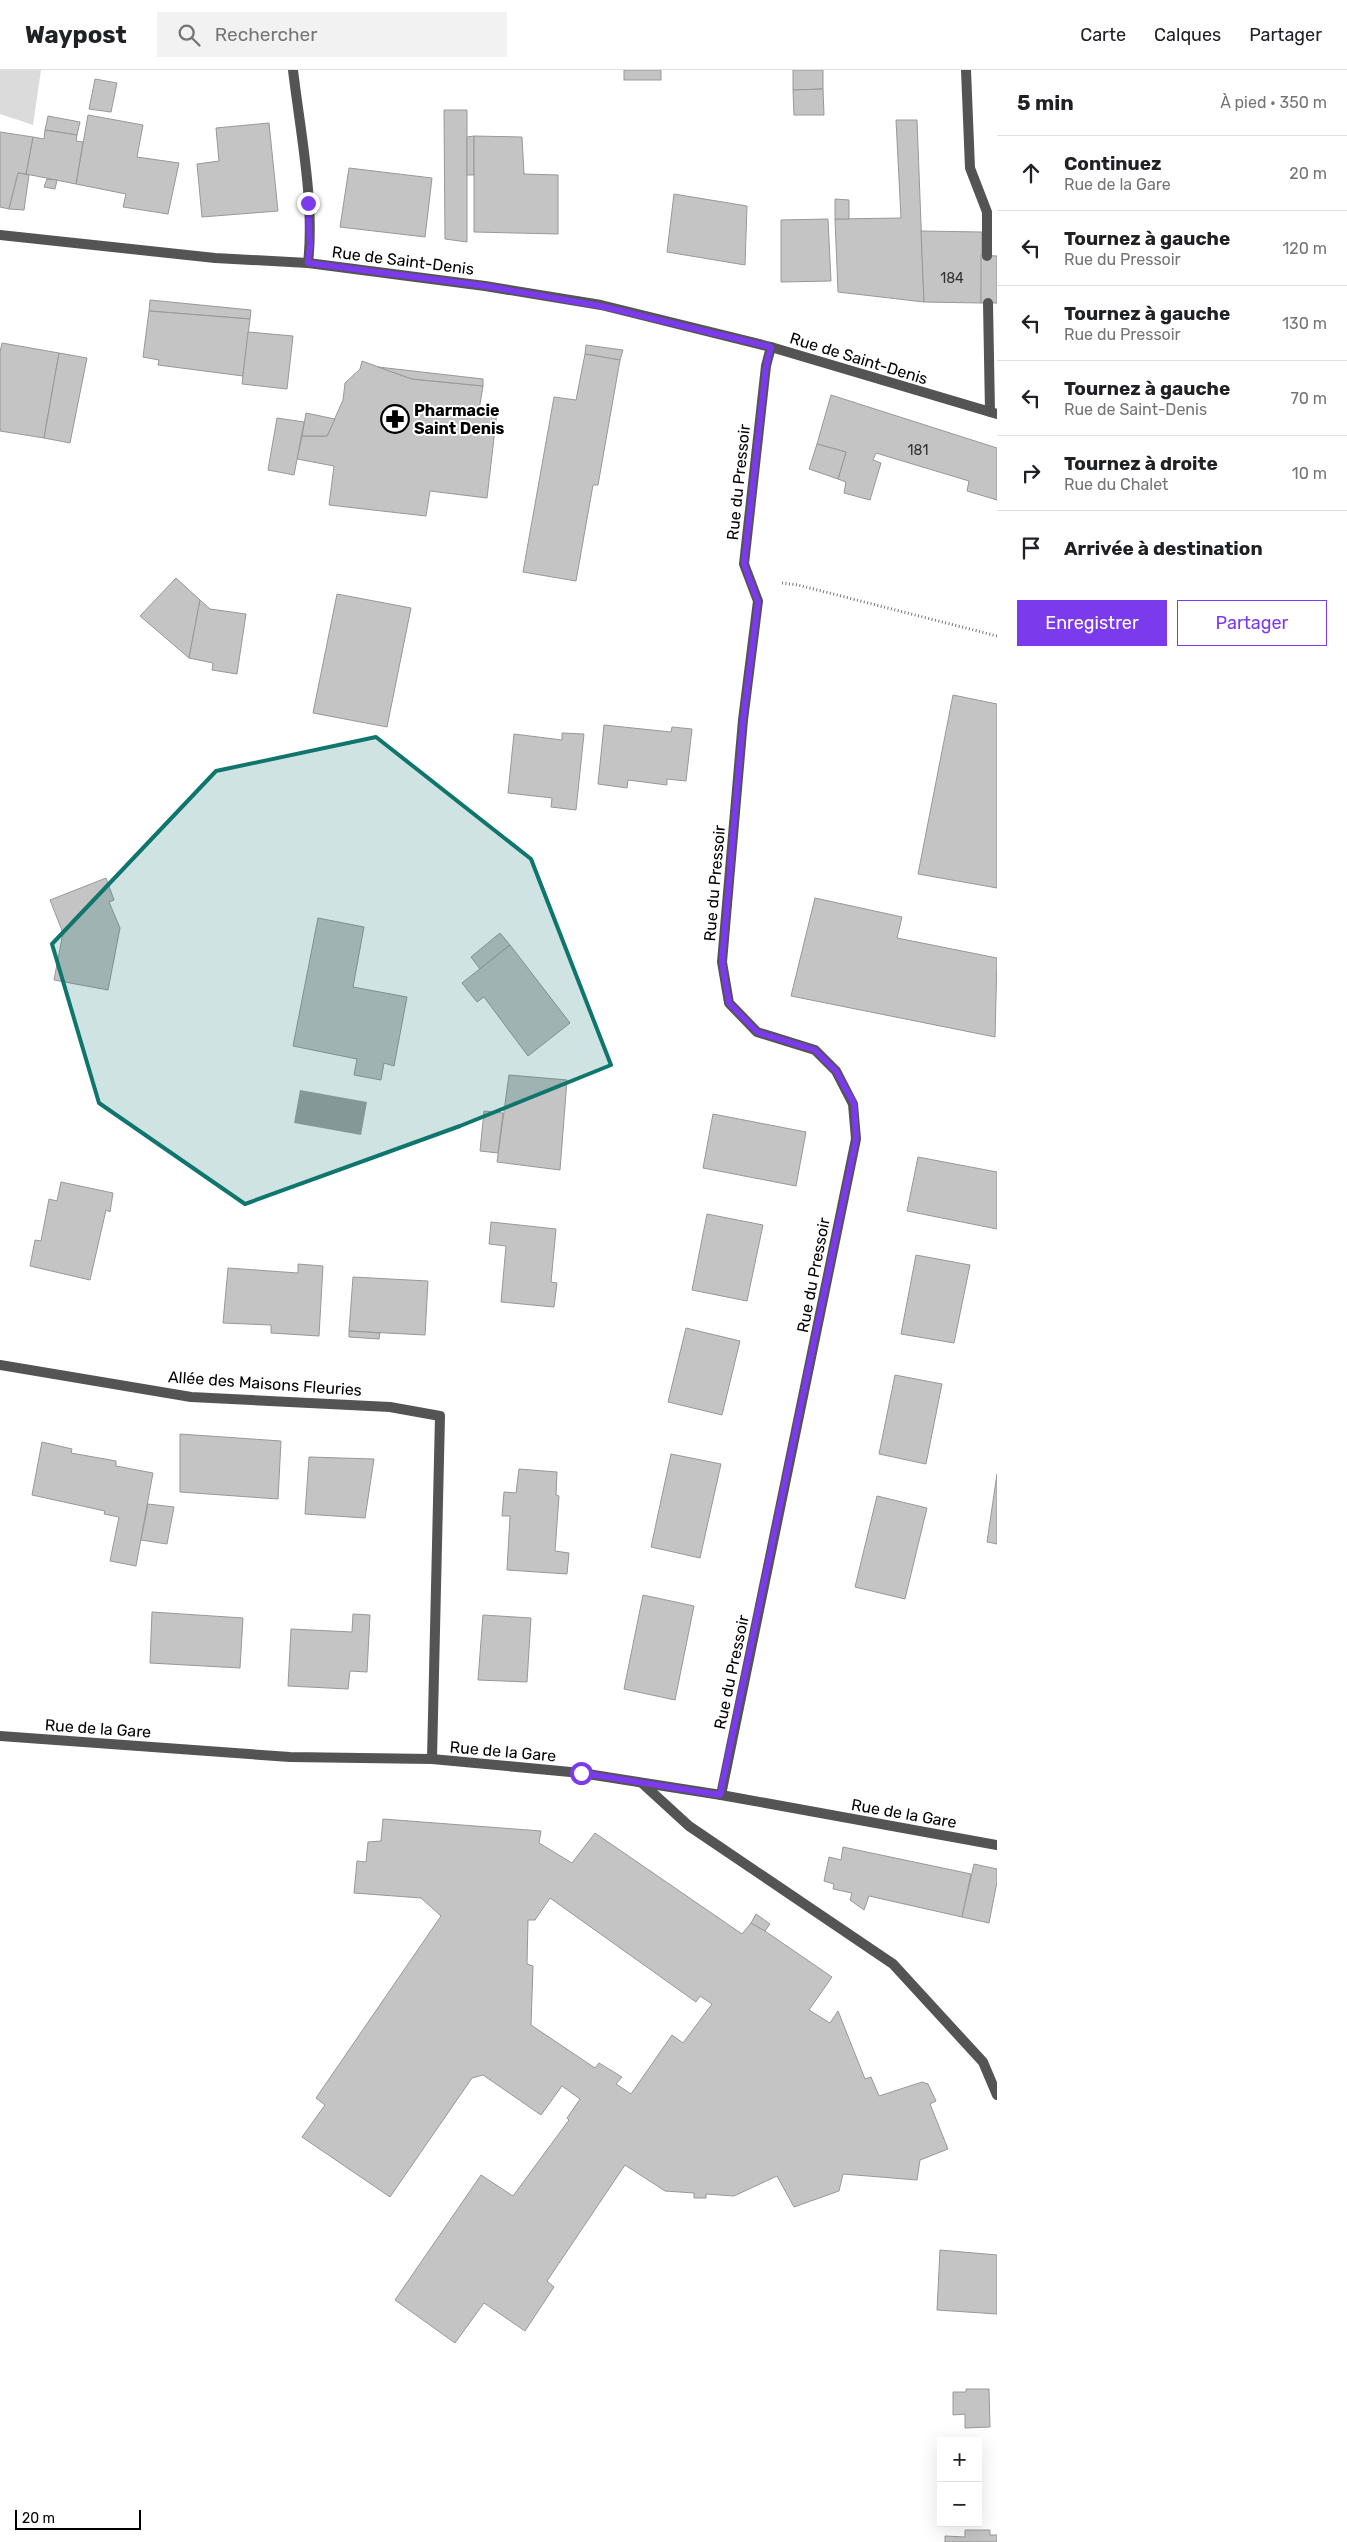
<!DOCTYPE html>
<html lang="fr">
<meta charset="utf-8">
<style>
:root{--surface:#fff;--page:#f2f2f2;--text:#202124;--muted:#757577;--line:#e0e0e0;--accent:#7c3aed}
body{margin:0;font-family:Rubik,sans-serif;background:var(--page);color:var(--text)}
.controls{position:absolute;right:15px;bottom:15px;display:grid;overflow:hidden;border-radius:0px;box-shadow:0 5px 20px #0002}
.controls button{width:45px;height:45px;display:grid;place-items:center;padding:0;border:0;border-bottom:1px solid var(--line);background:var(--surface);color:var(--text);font:25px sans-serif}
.scale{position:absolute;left:15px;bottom:12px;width:126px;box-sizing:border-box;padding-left:5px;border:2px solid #000;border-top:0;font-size:14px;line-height:18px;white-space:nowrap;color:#000;-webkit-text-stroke:4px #fff;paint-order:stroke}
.stop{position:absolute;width:15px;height:15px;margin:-11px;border:4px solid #7c3aed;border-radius:50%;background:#fff}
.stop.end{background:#7c3aed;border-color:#fff;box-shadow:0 1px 5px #0008}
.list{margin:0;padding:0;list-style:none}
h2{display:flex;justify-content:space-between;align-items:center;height:65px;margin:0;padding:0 20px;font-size:21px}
h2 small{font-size:16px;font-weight:400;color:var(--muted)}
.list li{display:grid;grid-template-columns:32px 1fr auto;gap:15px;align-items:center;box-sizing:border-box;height:75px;padding:0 20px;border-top:1px solid var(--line)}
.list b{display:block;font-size:19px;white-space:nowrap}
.list p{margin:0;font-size:16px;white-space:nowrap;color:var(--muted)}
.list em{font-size:16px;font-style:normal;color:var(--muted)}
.actions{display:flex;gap:10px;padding:15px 20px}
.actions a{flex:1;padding:11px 0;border:1px solid var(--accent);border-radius:0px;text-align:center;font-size:18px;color:var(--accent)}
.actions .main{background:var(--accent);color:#fff}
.icon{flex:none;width:28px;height:28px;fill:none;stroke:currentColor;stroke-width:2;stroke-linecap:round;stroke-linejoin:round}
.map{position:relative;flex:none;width:997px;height:2472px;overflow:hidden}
header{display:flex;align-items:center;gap:30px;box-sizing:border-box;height:70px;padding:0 25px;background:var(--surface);border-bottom:1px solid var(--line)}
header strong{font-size:24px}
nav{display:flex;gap:28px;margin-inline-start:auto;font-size:18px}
.search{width:350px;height:45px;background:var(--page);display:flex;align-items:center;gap:12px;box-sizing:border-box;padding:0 18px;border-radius:0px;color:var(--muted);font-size:19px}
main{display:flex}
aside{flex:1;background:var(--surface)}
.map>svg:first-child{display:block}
</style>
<header>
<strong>Waypost</strong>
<div class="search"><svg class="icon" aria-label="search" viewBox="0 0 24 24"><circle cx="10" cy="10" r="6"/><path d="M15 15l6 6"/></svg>Rechercher</div>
<nav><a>Carte</a><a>Calques</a><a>Partager</a></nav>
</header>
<main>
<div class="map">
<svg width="997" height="2472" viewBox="0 0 997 2472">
<rect width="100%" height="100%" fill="#fff"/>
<!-- green -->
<polygon fill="#dbdbdb" points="0,0 41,0 33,55 0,44"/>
<!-- water -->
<polygon fill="#a2a2a2" points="300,1020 367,1032 361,1065 294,1053"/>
<!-- building -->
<g fill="#c4c4c4" stroke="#989898" fill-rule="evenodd">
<rect x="624" y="0" width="37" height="10"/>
<polygon points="793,0 823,0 823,19 793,20"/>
<polygon points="95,9 117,13 111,42 89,39"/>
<polygon points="823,19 824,45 794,45 793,20"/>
<polygon points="444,40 467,40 467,172 445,169"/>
<polygon points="88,45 143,55 137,87 179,93 168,144 123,137 126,124 76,114"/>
<polygon points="48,46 80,52 77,65 45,60"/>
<polygon points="896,50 917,50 924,232 838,222 835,149 901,148"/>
<polygon points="269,53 278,141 202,147 197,94 219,91 216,58"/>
<polygon points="45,60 77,65 76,71 83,72 76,114 26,104 33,67 44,69"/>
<polygon points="0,62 33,67 26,104 18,103 9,139 0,137"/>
<polygon points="474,66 474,105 467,105 467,67"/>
<polygon points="474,66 522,67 524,104 558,105 558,164 474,162"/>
<polygon points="349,98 432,108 425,167 340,157"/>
<polygon points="18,103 29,105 24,140 9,139"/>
<polygon points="47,109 57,110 55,119 44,117"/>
<polygon points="674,124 747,136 745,195 667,182"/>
<polygon points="835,129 849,130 849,149 835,149"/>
<polygon points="828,149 831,211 781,212 781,150"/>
<polygon points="921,161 982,162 981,233 924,232"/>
<polygon points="981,185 997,186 997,233 981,233"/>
<polygon points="150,230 251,240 250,249 149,241"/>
<polygon points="149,241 250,249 243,306 158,295 159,290 143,287"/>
<polygon points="248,262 293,266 287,319 242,314"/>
<polygon points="2,273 59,283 44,368 0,361 0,282"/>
<polygon points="586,275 623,280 620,290 585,284"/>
<polygon points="59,283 87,288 70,373 44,368"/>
<polygon points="585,284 620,290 598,415 593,415 576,511 523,502 554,327 576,330"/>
<polygon points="362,291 412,309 483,316 479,340 497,342 487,428 430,421 426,446 329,435 334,396 297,389 302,366 327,366 343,330 345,313 360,299"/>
<polygon points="378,297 483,309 483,316 412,309"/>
<polygon points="831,325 997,378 997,430 967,421 969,411 876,383 873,390 881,393 870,430 844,423 846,412 838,409 846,382 817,374"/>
<polygon points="306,343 335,349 327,366 302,366"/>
<polygon points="277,348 304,352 294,405 268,400"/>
<polygon points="817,374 846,382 838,409 809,399"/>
<polygon points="176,508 200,530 189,588 140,546"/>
<polygon points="337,524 411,538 387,657 313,643"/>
<polygon points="200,530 210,539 246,544 237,604 212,600 213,593 189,588"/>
<polygon points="953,625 997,634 997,818 918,804"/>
<polygon points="604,655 671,662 672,657 692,659 686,711 667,709 667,715 628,710 627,718 598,714"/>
<polygon points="562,663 584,664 576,740 551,737 552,728 508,723 514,664 562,670"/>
<polygon points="106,808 114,830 109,832 120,858 108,920 54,910 63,863 50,830"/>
<polygon points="815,828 902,847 897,868 997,888 995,967 791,926"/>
<polygon points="318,848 364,857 353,917 407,927 394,996 384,993 381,1010 354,1005 357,989 293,976"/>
<polygon points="500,863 510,875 480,899 471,887"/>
<polygon points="510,875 570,953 528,986 484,927 477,932 462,913"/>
<polygon points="509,1005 567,1010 560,1100 497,1092"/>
<polygon points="484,1041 503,1043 498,1083 480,1081"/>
<polygon points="713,1044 806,1062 796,1116 703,1098"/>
<polygon points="918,1087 997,1102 997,1159 907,1141"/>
<polygon points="61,1112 113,1123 110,1142 106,1140 90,1210 30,1196 35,1170 41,1171 49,1129 57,1131"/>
<polygon points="707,1144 763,1155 747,1231 692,1220"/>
<polygon points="491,1152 556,1159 551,1212 557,1213 554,1237 501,1232 506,1176 489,1174"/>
<polygon points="916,1185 970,1195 954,1273 901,1264"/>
<polygon points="298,1194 323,1196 319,1266 271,1263 271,1255 223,1253 228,1198 298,1203"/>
<polygon points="353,1207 428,1211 425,1265 349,1261"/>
<polygon points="686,1258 740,1271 722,1345 668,1332"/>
<polygon points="349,1261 380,1263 379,1269 349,1267"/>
<polygon points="895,1305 942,1314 926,1394 879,1384"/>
<polygon points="180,1364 281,1371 278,1429 180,1422"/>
<polygon points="42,1372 72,1379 71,1383 116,1391 116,1396 153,1403 136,1496 110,1491 119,1447 104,1444 105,1441 32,1425"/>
<polygon points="671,1384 721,1394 700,1488 651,1477"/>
<polygon points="309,1387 374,1389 365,1448 305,1444"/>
<polygon points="519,1399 557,1402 556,1425 559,1426 555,1481 569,1483 567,1504 507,1500 510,1446 502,1446 504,1422 516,1423"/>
<polygon points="997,1404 997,1474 987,1472"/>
<polygon points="877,1426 927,1438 905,1529 855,1517"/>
<polygon points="148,1434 174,1437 167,1474 141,1470"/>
<polygon points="643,1525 694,1536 675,1630 624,1619"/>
<polygon points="152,1542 243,1548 240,1598 150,1593"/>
<polygon points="353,1544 370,1545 367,1602 350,1601 348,1619 288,1616 291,1559 352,1562"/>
<polygon points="483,1545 531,1548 527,1612 478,1610"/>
<path d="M383,1749L541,1761L539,1773L572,1793L595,1763L742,1864L751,1853L765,1861L832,1907L809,1940L830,1953L838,1941L865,2009L871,2007L879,2026L922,2012L928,2014L936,2031L930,2034L948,2079L920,2090L917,2110L843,2104L839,2121L794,2137L777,2106L734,2126L706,2124V2128H694V2123L665,2121L625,2095L547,2211L554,2217L525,2261L484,2233L455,2273L395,2230L481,2105L513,2126L569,2050L567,2048L580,2029L562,2016L541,2045L483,2005L472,2008L390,2127L302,2067L325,2035L316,2028L441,1846L421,1828L354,1823L357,1791L366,1792L368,1772L381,1771ZM550,1828L696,1932L700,1926L712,1934L683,1973L672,1965L631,2024L616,2014L622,2007L599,1993L595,1998L531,1955L533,1896L527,1894L528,1850H535Z"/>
<polygon points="843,1777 971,1804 962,1847 869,1826 864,1840 850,1830 852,1823 833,1819 834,1814 824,1811 829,1787 841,1790"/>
<polygon points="974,1794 997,1799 997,1812 989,1853 962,1847"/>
<polygon points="756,1844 770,1854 765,1861 751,1853"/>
<polygon points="940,2180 997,2185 997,2244 937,2240"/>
<polygon points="966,2319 989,2319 990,2357 965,2358 965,2344 953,2345 953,2322 966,2322"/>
<polygon points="965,2460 990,2460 990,2465 997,2465 997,2472 945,2472 945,2466 965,2467"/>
</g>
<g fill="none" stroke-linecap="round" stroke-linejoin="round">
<!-- path -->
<polyline stroke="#767676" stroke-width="3" stroke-dasharray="1 2.5" stroke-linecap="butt" points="782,513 798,515 997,566"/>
<!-- service -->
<g stroke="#545454" stroke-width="10">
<polyline points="966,0 970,98 987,142 987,186"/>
<polyline points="988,233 990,342"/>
<polyline points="642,1713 689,1756 893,1894 983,1992 997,2025"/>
</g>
<!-- minor -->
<g stroke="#545454" stroke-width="10">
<path d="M293,0C300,60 315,133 308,193"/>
<polyline points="0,1295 191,1327 390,1337 440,1346 432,1689"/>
<polyline points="721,1725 856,1069 853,1034 836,1001 815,980 757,962 729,933 722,892 743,650 758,531 744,494 766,296 771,277"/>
</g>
<!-- tertiary -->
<g stroke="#545454" stroke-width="10">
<polyline points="0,165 215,188 308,193 485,216 601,235 771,277 997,344"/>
<polyline points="0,1666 290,1687 432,1689 581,1703 721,1725 997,1775"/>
</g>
</g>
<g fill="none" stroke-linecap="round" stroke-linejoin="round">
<!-- route -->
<polyline stroke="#7c3aed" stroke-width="6" points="308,133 310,176 308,193 485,216 601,236 771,277 766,296 744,494 758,532 743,650 722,892 729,933 757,962 815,980 836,1001 854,1034 856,1069 720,1725 581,1703"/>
</g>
<!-- marked area -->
<path fill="#0f766e" fill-opacity="0.2" stroke="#0f766e" stroke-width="4" stroke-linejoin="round" d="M376,667L531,789L611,995L460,1056L245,1134L99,1033L52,874L216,701Z"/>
<!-- icons -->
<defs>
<symbol id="pharmacy-ring" viewBox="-11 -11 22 22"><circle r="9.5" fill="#fff" stroke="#000" stroke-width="1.5"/><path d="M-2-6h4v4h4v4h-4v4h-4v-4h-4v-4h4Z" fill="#000"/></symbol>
</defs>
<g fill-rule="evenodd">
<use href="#pharmacy-ring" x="379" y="333" width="32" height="32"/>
</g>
<g text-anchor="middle" stroke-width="4" stroke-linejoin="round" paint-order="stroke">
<!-- number labels -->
<g font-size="14" fill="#313131">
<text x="952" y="213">184</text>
<text x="918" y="385">181</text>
</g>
<!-- street labels -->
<g font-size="16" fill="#000" stroke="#fff">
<text transform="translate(403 190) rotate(7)" y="6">Rue de Saint-Denis</text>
<text transform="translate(859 288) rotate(17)" y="6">Rue de Saint-Denis</text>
<text transform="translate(738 412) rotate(-84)" y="6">Rue du Pressoir</text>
<text transform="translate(714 813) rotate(-85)" y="6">Rue du Pressoir</text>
<text transform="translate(813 1205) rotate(-79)" y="6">Rue du Pressoir</text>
<text transform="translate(265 1313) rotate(4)" y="6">Allée des Maisons Fleuries</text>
<text transform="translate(731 1602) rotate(-78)" y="6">Rue du Pressoir</text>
<text transform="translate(98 1658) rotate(4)" y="6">Rue de la Gare</text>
<text transform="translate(503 1681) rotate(5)" y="6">Rue de la Gare</text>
<text transform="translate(904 1743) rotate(10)" y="6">Rue de la Gare</text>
</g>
<!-- poi labels -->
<g font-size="16" font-weight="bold" fill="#000" stroke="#fff" text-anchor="start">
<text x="414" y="346">Pharmacie<tspan x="414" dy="18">Saint Denis</tspan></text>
</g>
</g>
</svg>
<div class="controls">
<button>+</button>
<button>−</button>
</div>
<div class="scale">20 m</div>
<div class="stop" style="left:581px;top:1703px"></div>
<div class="stop end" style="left:308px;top:133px"></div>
</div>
<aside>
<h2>5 min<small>À pied · 350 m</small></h2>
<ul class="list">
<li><svg class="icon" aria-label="ahead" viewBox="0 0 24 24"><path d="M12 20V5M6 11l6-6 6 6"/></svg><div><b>Continuez</b><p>Rue de la Gare</p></div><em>20 m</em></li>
<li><svg class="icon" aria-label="left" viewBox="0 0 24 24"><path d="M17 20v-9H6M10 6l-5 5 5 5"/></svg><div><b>Tournez à gauche</b><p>Rue du Pressoir</p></div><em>120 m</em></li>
<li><svg class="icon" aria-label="left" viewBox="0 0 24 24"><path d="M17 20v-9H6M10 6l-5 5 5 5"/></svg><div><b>Tournez à gauche</b><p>Rue du Pressoir</p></div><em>130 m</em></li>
<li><svg class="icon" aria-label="left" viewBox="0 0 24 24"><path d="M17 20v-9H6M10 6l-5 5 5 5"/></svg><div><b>Tournez à gauche</b><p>Rue de Saint-Denis</p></div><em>70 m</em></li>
<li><svg class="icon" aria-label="right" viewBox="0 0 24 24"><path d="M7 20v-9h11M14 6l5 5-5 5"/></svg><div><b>Tournez à droite</b><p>Rue du Chalet</p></div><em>10 m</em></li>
<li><svg class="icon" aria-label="arrive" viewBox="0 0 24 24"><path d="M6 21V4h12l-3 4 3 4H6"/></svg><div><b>Arrivée à destination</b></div></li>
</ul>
<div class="actions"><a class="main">Enregistrer</a><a>Partager</a></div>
</aside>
</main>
